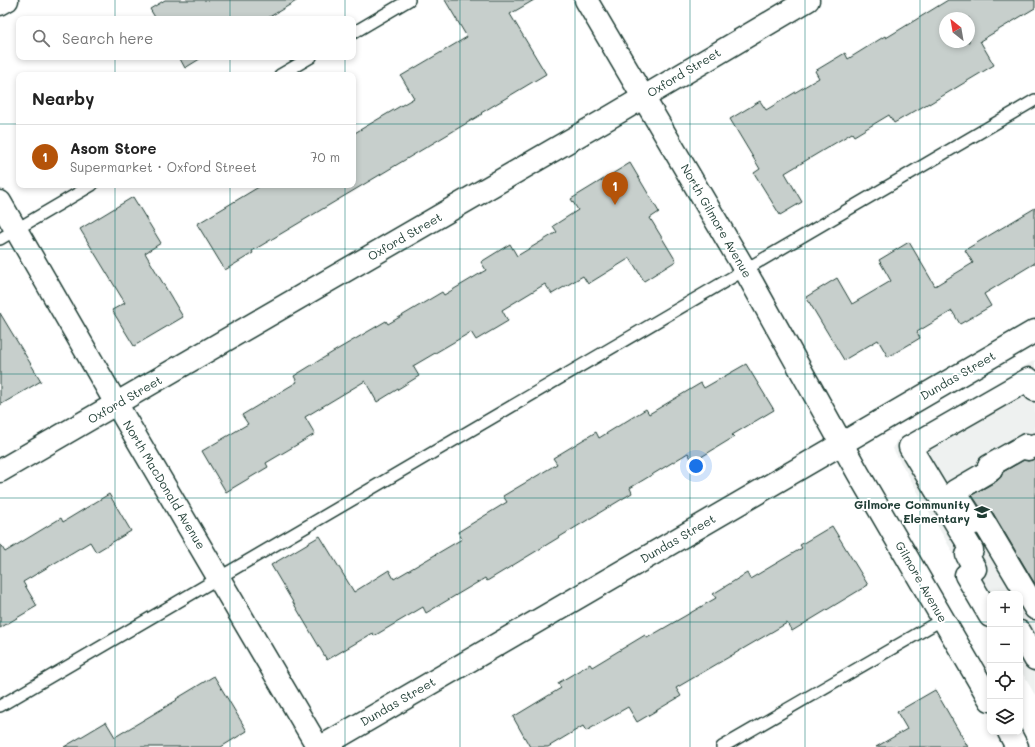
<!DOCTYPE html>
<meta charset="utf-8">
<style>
:root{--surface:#fff;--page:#f6f6f6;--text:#222;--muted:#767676;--line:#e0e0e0;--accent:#b45309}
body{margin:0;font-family:Mali,sans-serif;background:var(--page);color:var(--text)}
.controls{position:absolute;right:12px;bottom:12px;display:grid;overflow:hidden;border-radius:8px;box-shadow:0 2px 6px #0003}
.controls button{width:36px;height:36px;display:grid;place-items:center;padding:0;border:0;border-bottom:1px solid var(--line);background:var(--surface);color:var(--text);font:20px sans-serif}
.compass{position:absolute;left:939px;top:12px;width:36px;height:36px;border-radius:50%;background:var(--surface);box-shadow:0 2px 6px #0003;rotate:329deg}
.you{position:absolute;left:696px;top:466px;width:14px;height:14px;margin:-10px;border:3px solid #fff;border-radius:50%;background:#1a73e8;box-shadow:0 0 0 6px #1a73e833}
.badge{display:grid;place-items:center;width:26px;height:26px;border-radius:50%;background:var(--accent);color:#fff;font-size:13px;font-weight:700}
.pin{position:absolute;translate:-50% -33px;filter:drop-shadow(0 1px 2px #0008)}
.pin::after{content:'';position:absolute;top:21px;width:14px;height:12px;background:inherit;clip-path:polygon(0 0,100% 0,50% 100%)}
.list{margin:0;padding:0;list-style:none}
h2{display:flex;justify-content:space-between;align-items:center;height:52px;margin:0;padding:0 16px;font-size:17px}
h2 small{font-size:13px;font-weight:400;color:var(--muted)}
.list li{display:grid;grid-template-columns:26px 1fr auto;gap:12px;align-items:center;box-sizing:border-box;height:64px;padding:0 16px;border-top:1px solid var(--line)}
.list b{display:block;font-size:15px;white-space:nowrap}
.list p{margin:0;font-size:13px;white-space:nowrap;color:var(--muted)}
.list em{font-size:13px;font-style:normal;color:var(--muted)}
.icon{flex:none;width:22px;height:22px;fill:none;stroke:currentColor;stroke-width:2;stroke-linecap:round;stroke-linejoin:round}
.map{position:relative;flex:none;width:1035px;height:747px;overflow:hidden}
.search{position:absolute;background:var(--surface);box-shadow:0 2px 6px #0003;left:16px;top:16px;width:340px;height:44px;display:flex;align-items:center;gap:10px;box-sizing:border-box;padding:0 14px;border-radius:8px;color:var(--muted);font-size:15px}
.panel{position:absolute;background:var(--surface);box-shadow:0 2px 6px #0003;left:16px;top:72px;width:340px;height:116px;border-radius:8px}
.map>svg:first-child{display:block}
</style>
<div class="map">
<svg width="1035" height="747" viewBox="0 0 1035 747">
<rect width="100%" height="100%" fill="#fff"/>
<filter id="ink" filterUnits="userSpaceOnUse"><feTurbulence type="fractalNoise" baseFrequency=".025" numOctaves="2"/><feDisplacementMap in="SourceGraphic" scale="8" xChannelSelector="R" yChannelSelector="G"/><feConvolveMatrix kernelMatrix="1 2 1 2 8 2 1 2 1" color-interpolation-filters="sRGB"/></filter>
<g filter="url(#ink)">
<!-- built -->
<polygon fill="#eef1f0" points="1035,360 1035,695 1020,669 1020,594 990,594 990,617 893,449 896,441"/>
<!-- building -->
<g fill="#c7cfcc" stroke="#1f3d34" fill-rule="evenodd">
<polygon points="165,0 298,0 266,19 156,19 150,9"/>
<polygon points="445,0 534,0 510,14 546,74 481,113 482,114 252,251 253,253 225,270 197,224 262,185 353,185 353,134 414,98 401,76 467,37"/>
<path d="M948,0H1035V8L980,41L994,65L929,104V103L894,123L889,115L854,136L852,133L785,173L802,202L780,215L754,173L760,169L730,119L760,101L766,110L819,78L815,71L845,53L848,59L885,36L886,38ZM945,18H969V42H945Z"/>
<polygon points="179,57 203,57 185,68"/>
<polygon points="630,163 659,212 650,218 676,261 644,281 630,258 588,284 583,276 552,294 545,284 502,310 508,321 476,340 471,332 413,366 419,376 377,402 365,381 305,417 315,434 266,463 268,467 226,492 202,451 248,424 242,415 297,382 294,376 333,352 386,321 388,324 442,292 444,295 486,270 481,262 510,244 517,256 557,232 553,226 578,210 571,199"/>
<polygon points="133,197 161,243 145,253 183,317 134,346 112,310 125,303 80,229"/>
<polygon points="1035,208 1035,263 984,294 991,306 960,324 952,311 917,332 920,338 888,357 878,340 844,360 806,297 837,278 852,304 891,281 879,260 909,242 935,286 973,263 965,250"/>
<polygon points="0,313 41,381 0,405"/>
<polygon points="746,364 774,410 732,435 734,437 693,462 688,453 630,488 632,493 487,581 485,578 426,613 423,607 374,636 373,633 327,660 271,565 320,536 354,592 389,570 394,579 462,539 458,532 507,502 503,496 557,464 553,458 596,432 599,438 646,409 649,414 701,383 704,388"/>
<polygon points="1035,459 1035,584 993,513 988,508 980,507 972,495 997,481 1001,477 1003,472 1024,460 1028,461"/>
<polygon points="109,494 131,531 96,552 90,542 23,582 37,606 0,628 0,544 5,552 61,518 63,522"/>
<polygon points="832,526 868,585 792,631 787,623 676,688 681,696 637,722 628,707 586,731 583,726 548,747 530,747 513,717 561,688 558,683 590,664 592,667 645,635 647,638 716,598 713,594 747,573 750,579 802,548 800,545"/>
<polygon points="214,676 247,731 221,747 64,747 106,722 115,737 177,700 176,699"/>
<polygon points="935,690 968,747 876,747 907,729 897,712"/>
</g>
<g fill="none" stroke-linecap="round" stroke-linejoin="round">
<defs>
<g id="lane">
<polyline points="353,33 409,0"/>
<polyline points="280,75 311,57"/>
<polyline points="0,239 92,185"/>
<polyline points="0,706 1035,100"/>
<polyline points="722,747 943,619"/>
</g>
<g id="street">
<polyline points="0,4 7,0"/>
<polyline points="0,202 117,405 318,747"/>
<polyline points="1035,445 1028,449 1026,445 989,466 991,470 955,491 975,523 982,519 1035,608"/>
<polyline points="0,471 612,116 808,0"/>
<polyline points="990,616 966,575 975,569 967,555 972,550 910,447 1029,379 1035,390"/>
<polyline points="1020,632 1035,659"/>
<polyline points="321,747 1035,331"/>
</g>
<g id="secondary">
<polyline points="586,0 745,270 858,473 990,700"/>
<polyline points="1009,732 1017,747"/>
</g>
</defs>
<!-- lane casing -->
<use href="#lane" stroke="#1f3d34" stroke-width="14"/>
<!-- street casing -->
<use href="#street" stroke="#1f3d34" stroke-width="25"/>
<!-- secondary casing -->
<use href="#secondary" stroke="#1f3d34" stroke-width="25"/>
<!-- lane -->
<use href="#lane" stroke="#fff" stroke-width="11"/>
<!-- street -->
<use href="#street" stroke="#fff" stroke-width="22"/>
<!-- secondary -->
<use href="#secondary" stroke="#fff" stroke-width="22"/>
</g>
</g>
<!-- grid -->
<path fill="none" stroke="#0f766e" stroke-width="1" stroke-opacity="0.55" d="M115,0V19M230,0V19M345,0V19M460,0V747M575,0V747M690,0V747M805,0V747M920,0V747M115,57V75M230,57V75M345,57V75M0,124H19M353,124H1035M115,185V747M230,185V747M345,185V747M0,249H1035M0,374H1035M0,498H1035M0,622H990M1020,622H1035"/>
<!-- icons -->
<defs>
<symbol id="school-bare" viewBox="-9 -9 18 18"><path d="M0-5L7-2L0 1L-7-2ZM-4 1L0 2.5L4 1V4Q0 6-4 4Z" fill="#1f3d34" stroke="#fff" stroke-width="2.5" paint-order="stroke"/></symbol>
</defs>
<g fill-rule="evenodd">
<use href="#school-bare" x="971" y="501" width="22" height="22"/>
</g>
<g text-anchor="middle" stroke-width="4" stroke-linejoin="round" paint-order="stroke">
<!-- street labels -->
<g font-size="12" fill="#1f3d34" stroke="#fff">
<text transform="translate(684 73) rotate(-31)" y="4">Oxford Street</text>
<text transform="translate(716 221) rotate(60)" y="4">North Gilmore Avenue</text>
<text transform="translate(405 237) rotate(-30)" y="4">Oxford Street</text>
<text transform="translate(958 376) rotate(-30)" y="4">Dundas Street</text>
<text transform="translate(125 400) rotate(-30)" y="4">Oxford Street</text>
<text transform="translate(164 485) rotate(59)" y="4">North MacDonald Avenue</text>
<text transform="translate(678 539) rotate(-30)" y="4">Dundas Street</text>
<text transform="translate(921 582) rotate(60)" y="4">Gilmore Avenue</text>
<text transform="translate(398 702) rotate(-30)" y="4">Dundas Street</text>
</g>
<!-- poi labels -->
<g font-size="12" font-weight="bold" fill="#1f3d34" stroke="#fff" text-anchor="end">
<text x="970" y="509">Gilmore Community<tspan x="970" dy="14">Elementary</tspan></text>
</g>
</g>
</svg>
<div class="controls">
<button>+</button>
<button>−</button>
<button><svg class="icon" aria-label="locate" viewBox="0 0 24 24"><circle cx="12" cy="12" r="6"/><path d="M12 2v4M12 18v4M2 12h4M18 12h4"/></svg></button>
<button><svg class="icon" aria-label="layers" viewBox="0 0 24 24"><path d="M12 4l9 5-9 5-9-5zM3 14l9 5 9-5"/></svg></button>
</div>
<svg class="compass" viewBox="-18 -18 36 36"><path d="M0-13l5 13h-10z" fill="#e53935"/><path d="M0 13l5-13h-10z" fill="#767676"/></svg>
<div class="you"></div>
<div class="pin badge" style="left:615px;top:205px">1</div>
<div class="search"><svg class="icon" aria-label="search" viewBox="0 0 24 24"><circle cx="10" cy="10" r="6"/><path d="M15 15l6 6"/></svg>Search here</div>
<section class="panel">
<h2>Nearby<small></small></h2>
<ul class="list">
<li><span class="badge">1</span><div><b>Asom Store</b><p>Supermarket · Oxford Street</p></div><em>70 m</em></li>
</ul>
</section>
</div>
